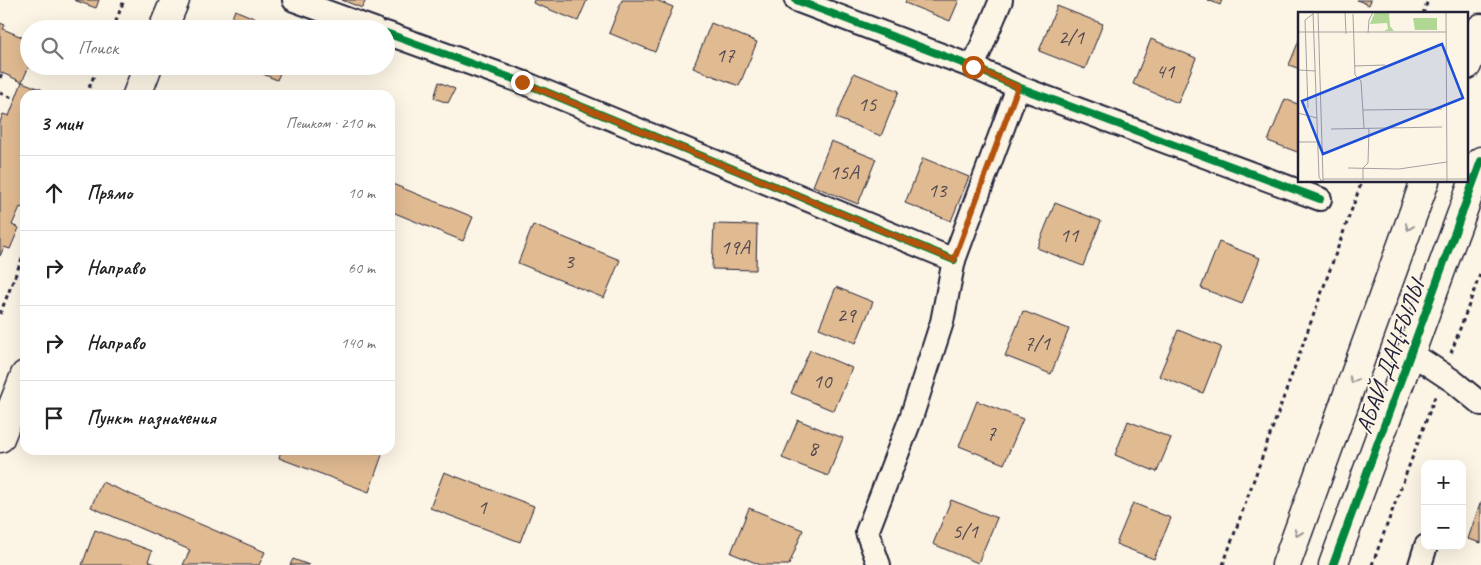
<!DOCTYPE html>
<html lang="ru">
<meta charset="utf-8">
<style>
:root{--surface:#fff;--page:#f6f6f6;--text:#222;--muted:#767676;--line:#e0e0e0}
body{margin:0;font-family:Caveat,sans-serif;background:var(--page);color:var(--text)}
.controls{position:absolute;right:15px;bottom:15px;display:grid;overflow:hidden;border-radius:10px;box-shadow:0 5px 20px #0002}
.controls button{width:45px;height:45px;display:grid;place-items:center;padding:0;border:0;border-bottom:1px solid var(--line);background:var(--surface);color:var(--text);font:25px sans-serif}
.stop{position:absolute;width:15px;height:15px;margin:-11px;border:4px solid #b45309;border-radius:50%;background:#fff}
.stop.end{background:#b45309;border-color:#fff;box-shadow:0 1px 5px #0008}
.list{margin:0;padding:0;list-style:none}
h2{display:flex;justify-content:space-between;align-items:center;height:65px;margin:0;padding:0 20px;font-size:21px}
h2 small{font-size:16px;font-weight:400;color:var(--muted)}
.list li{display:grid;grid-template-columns:32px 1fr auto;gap:15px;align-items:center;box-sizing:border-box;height:75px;padding:0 20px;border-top:1px solid var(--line)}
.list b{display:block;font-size:19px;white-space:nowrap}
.list em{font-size:16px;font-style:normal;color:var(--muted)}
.icon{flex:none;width:28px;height:28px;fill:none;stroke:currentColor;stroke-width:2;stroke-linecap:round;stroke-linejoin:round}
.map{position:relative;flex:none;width:1481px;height:565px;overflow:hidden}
.search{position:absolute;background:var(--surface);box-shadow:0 5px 20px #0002;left:20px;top:20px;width:375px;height:55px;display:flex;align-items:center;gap:12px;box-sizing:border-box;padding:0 18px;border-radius:28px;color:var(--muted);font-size:19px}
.panel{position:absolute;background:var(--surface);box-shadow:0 5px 20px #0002;left:20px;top:90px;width:375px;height:365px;border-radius:15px}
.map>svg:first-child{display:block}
</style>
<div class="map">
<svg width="1481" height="565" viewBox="0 0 1481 565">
<rect width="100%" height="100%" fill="#fcf5e5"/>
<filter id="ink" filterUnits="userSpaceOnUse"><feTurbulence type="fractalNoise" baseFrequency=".02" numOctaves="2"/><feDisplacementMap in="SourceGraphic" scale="10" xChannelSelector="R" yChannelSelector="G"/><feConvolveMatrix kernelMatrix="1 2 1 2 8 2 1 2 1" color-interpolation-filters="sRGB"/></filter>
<g filter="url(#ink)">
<!-- building -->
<g fill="#e0ba91" stroke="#22223b">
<polygon points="74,0 99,0 96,8"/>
<polygon points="342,0 366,0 362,8"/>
<polygon points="534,0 587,0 578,21 533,3"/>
<polygon points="622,0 656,0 673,7 655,52 609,33"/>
<polygon points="906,0 959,0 950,21 905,3"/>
<polygon points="1208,0 1222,0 1220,5"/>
<polygon points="1357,0 1371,0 1369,5"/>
<polygon points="1057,6 1103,24 1085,69 1039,51"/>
<polygon points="235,10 280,29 227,29"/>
<polygon points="0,23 5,25 3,29 29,40 29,52 25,60 29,62 29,66 22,82 0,72"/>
<polygon points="711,23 757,42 739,86 693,68"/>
<polygon points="1300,38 1300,69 1289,65"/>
<polygon points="1151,39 1196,58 1178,103 1133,84"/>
<polygon points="244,66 283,66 277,80"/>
<polygon points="854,73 899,91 881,136 836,118"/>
<polygon points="22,82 43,90 41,95 42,95 25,95 25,209 20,207 12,225 19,228 10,249 4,247 0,256 0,122 3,114 9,116"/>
<polygon points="439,82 455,89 448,103 434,98"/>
<polygon points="1285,99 1300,105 1300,153 1268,141"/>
<polygon points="831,141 876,159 858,204 813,186"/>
<polygon points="923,158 969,177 951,221 905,203"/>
<polygon points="390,183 473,217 463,241 390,211"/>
<polygon points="1055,203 1101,221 1083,266 1037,248"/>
<polygon points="714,224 757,225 756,270 712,269"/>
<polygon points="533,225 620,260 604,298 518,263"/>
<polygon points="1219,242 1260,258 1242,304 1201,288"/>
<polygon points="836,287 873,302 856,343 819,328"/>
<polygon points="1023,311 1069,329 1051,374 1005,356"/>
<polygon points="1178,330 1221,347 1203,393 1159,376"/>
<polygon points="810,350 852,368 834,411 791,393"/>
<polygon points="977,401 1023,419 1004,464 959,446"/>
<polygon points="798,420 843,438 828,476 782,458"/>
<polygon points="1128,421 1171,438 1157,472 1115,455"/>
<polygon points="281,450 368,450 382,455 369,492 279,458"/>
<polygon points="444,472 534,506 520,542 430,508"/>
<polygon points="102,482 265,552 259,565 183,565 190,550 91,507"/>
<polygon points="951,500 997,518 978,563 933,544"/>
<polygon points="1133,503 1171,518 1154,559 1116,544"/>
<polygon points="1480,503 1481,503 1481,543 1468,539"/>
<polygon points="749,508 803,530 789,565 761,565 731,553"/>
<polygon points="95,530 152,551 148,561 158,565 82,565"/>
<polygon points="293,559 309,565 290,565"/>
</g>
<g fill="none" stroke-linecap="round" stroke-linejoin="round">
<defs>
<g id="street">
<polyline points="294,0 374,29"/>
<polyline points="796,0 973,67 1018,87 1320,199"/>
<polyline points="386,33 522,82 954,260"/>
<polyline points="973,67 1001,0"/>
<polyline points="1411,353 1453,381 1481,404"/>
<polyline points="879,565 867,532 911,418 942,322 954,260 1018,87"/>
<polyline points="1420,565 1426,546"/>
</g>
<g id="secondary">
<polyline points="163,29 175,0"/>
<polyline points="1467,65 1481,28"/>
<polyline points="137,95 148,66"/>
<polyline points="0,438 25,375"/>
<polyline points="1286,565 1425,181"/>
<polyline points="1333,565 1481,161"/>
</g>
</defs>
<!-- street casing -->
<use href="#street" stroke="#22223b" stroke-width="26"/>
<!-- secondary casing -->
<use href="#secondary" stroke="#22223b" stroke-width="31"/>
<!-- path -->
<g stroke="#22223b" stroke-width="3" stroke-dasharray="4 4" stroke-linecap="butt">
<polyline points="1423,14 1428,0"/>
<polyline points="113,29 124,0"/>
<polyline points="0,78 2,73"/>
<polyline points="0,93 15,99"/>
<polyline points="86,95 98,66"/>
<polyline points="0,314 25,251"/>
<polyline points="1451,353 1481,272"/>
<polyline points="1223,565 1362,181"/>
<polyline points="1372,565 1436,394"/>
</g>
<!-- street -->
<use href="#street" stroke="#fcf5e5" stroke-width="22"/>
<!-- secondary -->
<use href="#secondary" stroke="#fcf5e5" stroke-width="28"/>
<defs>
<g id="cycleway">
<polyline points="796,0 973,67 1018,87 1320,199"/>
<polyline points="386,33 522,82 954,260"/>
<polyline points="1333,565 1481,161"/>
</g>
</defs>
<!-- cycleway casing -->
<use href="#cycleway" stroke="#fcf5e5" stroke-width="11"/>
<!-- cycleway -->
<use href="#cycleway" stroke="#00873e" stroke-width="8"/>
</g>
<!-- one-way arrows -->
<defs><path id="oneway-chevron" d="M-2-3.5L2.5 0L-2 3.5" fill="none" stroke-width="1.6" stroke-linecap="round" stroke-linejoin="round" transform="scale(1.25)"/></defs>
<g stroke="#9a9698">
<use href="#oneway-chevron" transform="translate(1409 227) rotate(110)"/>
<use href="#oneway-chevron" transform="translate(1353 380) rotate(110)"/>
<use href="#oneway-chevron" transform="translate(1298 533) rotate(110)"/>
</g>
</g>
<g fill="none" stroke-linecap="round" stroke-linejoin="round" filter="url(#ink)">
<!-- route -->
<polyline stroke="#b45309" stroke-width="6" points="522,82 954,260 1018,87 973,67"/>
</g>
<g text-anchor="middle" stroke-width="4" stroke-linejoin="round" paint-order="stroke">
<!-- number labels -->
<g font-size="21" fill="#524850">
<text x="1071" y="44">2/1</text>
<text x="725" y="62">17</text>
<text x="1165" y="78">41</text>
<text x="867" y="111">15</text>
<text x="844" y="179">15А</text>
<text x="937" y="197">13</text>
<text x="1069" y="242">11</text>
<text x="735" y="254">19А</text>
<text x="569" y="268">3</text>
<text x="846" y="322">29</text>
<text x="1037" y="350">7/1</text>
<text x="822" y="388">10</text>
<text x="991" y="440">7</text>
<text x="813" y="455">8</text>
<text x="482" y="514">1</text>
<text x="965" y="538">5/1</text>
</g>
<!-- street labels -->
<g font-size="24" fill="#22223b" stroke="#fcf5e5">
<text transform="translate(1390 357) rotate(-70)" y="8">АБАЙ ДАҢҒЫЛЫ</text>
</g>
</g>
<!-- overview -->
<g transform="translate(1298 12)">
<rect width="170" height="170" fill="#fcf5e5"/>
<path d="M77,0H91L92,14L96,19H86L90,17L89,11L72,12ZM115,6H139V18H117Z" fill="#b0d894"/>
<path fill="none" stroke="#a5a1a1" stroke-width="1" d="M15,0L21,165L24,170M20,0L25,167M47,0L48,22M148,0L149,170M55,2L57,63L63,69L66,116M0,20H148M70,21L71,8L75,0M56,54L87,53M0,58L18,59M10,96L7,8L15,2M65,98L144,97M0,101L19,106M33,117L144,115M0,130H19M50,156L101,157L149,150M65,168V156L70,151L71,116M25,170V167H170"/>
<path fill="#1d4ed8" fill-opacity="0.15" stroke="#1d4ed8" stroke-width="2.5" d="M144,32L165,86L25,142L4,89Z"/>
<rect width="170" height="170" fill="none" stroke="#22223b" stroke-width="2.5"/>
</g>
</svg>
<div class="controls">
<button>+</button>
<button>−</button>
</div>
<div class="stop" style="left:973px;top:67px"></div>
<div class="stop end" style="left:522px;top:82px"></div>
<div class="search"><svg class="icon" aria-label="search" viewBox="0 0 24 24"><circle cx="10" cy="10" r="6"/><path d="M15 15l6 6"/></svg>Поиск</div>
<section class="panel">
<h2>3 мин<small>Пешком · 210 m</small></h2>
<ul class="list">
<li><svg class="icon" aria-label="ahead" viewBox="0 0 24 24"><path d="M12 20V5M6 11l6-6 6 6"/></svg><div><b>Прямо</b></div><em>10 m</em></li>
<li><svg class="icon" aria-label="right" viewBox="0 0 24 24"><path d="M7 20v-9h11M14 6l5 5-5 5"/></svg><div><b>Направо</b></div><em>60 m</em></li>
<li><svg class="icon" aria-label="right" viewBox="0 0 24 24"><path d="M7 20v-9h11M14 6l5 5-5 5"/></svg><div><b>Направо</b></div><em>140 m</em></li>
<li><svg class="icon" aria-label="arrive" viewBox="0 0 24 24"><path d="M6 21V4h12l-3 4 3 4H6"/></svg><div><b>Пункт назначения</b></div></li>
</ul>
</section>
</div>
